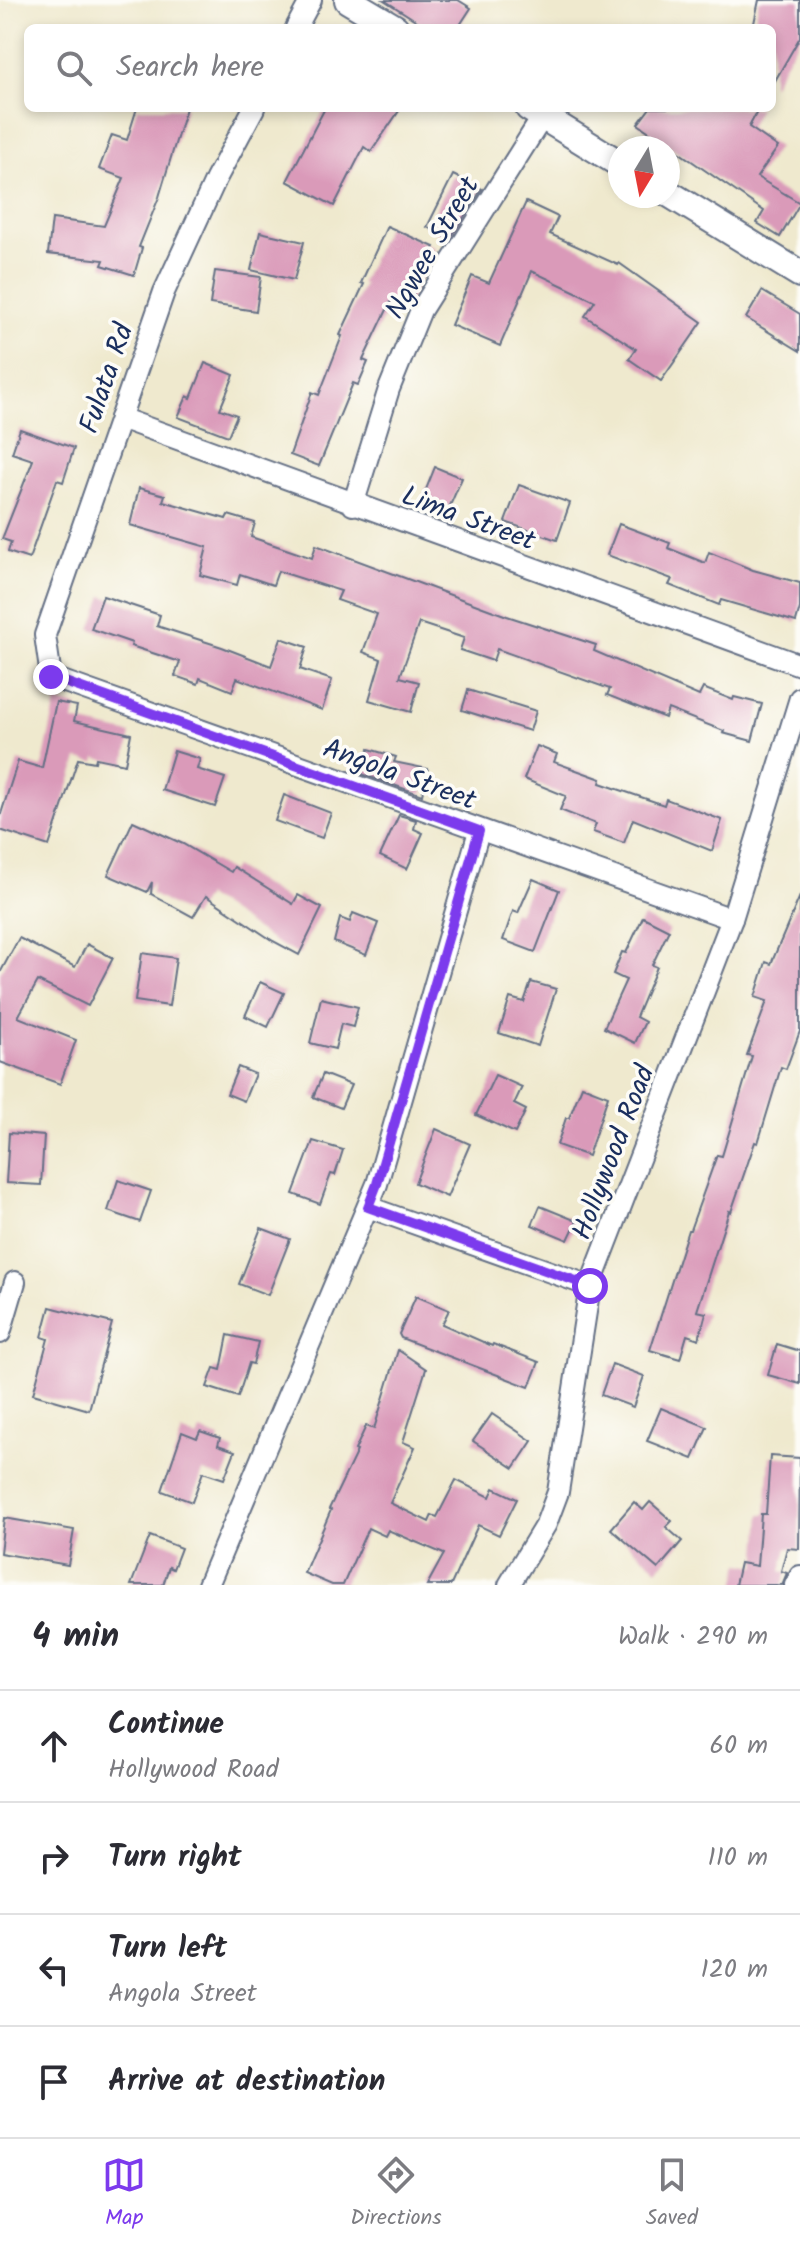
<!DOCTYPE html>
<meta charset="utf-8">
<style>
:root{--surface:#fff;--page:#f7f7f7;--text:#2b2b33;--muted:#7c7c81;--line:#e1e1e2;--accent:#7c3aed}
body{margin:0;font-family:Kalam,sans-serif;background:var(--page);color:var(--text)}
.compass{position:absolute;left:608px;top:136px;width:72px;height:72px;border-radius:50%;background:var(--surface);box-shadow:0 4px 12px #0003;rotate:190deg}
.stop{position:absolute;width:24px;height:24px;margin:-18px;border:6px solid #7c3aed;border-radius:50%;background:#fff}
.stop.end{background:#7c3aed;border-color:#fff;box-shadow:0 2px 8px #0008}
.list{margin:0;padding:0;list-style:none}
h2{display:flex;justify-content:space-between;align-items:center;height:104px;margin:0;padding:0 32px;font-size:34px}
h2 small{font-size:26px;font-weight:400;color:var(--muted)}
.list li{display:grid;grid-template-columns:52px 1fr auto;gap:24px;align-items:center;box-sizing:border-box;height:112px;padding:0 32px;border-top:2px solid var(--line)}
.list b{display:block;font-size:30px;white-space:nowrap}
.list p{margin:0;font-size:26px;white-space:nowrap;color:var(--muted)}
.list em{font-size:26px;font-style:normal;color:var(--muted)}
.icon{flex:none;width:44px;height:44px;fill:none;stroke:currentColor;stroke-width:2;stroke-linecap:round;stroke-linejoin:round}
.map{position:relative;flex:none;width:800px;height:1585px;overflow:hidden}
.search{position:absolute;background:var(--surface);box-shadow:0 4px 12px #0003;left:24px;right:24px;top:24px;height:88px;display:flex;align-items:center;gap:20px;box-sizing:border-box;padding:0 28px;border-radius:12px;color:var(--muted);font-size:30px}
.sheet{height:552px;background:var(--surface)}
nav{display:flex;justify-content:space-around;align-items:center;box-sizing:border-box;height:112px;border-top:2px solid var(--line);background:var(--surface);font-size:22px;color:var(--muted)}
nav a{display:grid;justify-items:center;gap:4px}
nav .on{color:var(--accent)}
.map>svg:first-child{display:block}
</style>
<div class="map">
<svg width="800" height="1585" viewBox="0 0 800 1585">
<rect width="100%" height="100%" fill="#fdfcf7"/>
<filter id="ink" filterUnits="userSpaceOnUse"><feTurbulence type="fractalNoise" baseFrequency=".0125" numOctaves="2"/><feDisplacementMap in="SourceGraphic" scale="16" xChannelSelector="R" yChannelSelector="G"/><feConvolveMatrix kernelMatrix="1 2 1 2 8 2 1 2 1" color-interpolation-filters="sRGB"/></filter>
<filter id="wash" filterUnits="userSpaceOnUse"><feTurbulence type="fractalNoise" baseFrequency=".006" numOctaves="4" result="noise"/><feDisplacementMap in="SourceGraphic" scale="32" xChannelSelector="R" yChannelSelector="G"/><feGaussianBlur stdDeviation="1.8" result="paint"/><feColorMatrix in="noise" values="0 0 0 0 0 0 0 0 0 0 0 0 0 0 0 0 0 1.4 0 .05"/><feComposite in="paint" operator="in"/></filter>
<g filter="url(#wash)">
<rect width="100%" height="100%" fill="#efe9ce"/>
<g id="blocks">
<!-- building -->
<g fill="#da9ab9">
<polygon points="384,0 458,0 471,8 458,28 428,28"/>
<polygon points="759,0 800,0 800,37 772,86 772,28 753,28"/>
<polygon points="137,108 186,108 159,197 139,247 142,248 134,275 102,265 104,260 48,254 52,219 104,226 124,178 99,169 112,135 127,140"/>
<polygon points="325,108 401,108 371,152 364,147 334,206 287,181"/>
<polygon points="650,108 759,108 749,127 778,147 757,177 800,203 780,237 757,223 764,211 638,124"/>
<polygon points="453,175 482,189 450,239 427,227"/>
<polygon points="526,202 558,217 550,234 618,265 619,263 702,322 661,381 629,359 636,349 585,316 595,301 532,271 500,346 451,325 472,276 489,283"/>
<polygon points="387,226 434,247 408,305 393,297 363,360 368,362 358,385 353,383 319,466 290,455 312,392 319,395 342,336 340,335 364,284 361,283"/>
<polygon points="260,232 304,242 294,280 251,270"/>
<polygon points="215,271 261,277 256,311 210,304"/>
<polygon points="762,291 800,314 800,351 746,318"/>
<polygon points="205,363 234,375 220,409 237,415 228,436 178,417 187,396 191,398"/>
<polygon points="20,429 74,448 63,482 57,480 29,559 8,552 11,542 2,539 33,460 12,453"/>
<polygon points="435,467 462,478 449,508 423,497"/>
<polygon points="519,485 570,503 557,540 505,522"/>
<polygon points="139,488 165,495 163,501 226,519 228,515 255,523 251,537 312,558 316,545 507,616 596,645 594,651 699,696 703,688 733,700 734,697 762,704 752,741 723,733 724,731 668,709 665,718 607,695 610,689 497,649 493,661 460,650 464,638 419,623 400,677 419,682 411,712 369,700 381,659 363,652 377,614 337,600 341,591 278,571 273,585 240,574 237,585 200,575 207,547 130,525"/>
<polygon points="619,524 670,543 668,548 705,563 709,552 753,570 800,583 800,608 796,622 721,600 719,605 669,585 672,579 607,555"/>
<polygon points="103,596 160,615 157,626 222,647 271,666 281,638 307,647 300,669 332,680 322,710 237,678 232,691 200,678 198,684 175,676 180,662 131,646 132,643 91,629"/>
<polygon points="468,690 536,711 530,731 462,710"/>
<polygon points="56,702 77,706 74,721 131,734 125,764 96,758 95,762 78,759 49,846 0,830 0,817 18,761 42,768"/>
<polygon points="537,746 557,754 554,762 601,779 600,783 664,805 666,799 722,820 712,851 633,819 624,843 593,832 596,824 560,810 566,796 524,779"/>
<polygon points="369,749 396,757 394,762 428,769 422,795 362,774"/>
<polygon points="174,751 200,759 197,769 225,778 215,807 162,790"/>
<polygon points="284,795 331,813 322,838 275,821"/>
<polygon points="399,815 416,820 414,829 423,833 407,869 380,856"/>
<polygon points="133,821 183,844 231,872 234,867 293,904 298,895 322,908 299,955 273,941 206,896 193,917 151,894 152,882 147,892 108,875"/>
<polygon points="533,879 559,890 535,952 503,940 513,911 518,913"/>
<polygon points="800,896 800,1031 786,1069 781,1067 758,1143 755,1142 731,1212 729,1211 697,1311 706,1313 699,1339 687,1335 680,1359 650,1350 688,1230 690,1230 717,1155 722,1156 752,1056 747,1055 767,1001 755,997 766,962 771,964"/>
<polygon points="353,913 378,923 366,955 334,942 340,918 350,922"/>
<polygon points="643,917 669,930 652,965 657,967 636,1017 645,1022 635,1043 604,1028 626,980 613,974 622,952 626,953"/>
<polygon points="19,938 75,967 87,944 113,958 88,1006 38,981 18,1017 76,1040 60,1084 0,1062 0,973"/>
<polygon points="142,953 176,958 169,1006 135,1001"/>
<polygon points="260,982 284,993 268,1027 245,1016"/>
<polygon points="531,982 556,989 538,1046 499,1033 510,998 524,1002"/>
<polygon points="321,998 358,1007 353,1027 341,1024 335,1049 310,1043"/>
<polygon points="238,1067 255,1074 244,1101 227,1094"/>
<polygon points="323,1074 351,1085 341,1108 313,1097"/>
<polygon points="495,1075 522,1087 514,1104 526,1110 515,1133 476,1115"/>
<polygon points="582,1086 608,1096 588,1156 557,1145 566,1118 569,1118"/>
<polygon points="436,1129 470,1144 447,1197 415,1183"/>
<polygon points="9,1133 44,1136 41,1185 6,1183"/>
<polygon points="313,1141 343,1150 335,1175 331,1174 320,1204 293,1194"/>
<polygon points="118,1180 151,1191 140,1222 108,1211"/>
<polygon points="540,1206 577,1221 568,1240 532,1225"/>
<polygon points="261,1228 290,1239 268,1295 239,1284"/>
<polygon points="416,1296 449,1310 442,1324 492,1346 493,1344 539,1362 529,1387 401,1338 399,1334"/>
<polygon points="50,1307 112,1323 89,1410 33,1394 48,1339 42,1337"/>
<polygon points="228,1335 258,1342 253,1364 249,1363 238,1397 207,1387 214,1368 221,1370"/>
<polygon points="777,1344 800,1351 800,1384 768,1375"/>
<polygon points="398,1350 426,1369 403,1442 415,1447 390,1503 429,1522 432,1515 437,1517 456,1480 490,1497 494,1488 517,1499 499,1535 478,1525 451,1585 427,1585 444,1554 388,1530 385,1536 368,1528 343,1585 332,1585 304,1573 331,1510 329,1509 357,1451 355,1450 366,1426 374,1429"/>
<polygon points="612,1364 644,1376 633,1407 601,1395"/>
<polygon points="661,1408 707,1427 693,1459 647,1441"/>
<polygon points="492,1414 532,1441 514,1468 473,1441"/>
<polygon points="200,1431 220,1438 218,1445 235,1451 224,1479 203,1472 192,1502 162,1491 182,1432 197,1438"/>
<polygon points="770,1456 800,1458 799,1549 787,1548 781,1571 787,1573 782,1585 735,1585 740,1563 757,1566 761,1514 766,1514"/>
<polygon points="634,1502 643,1510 650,1502 672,1521 666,1527 682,1541 658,1569 611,1529"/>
<polygon points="4,1518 74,1530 68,1565 0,1553"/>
<polygon points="150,1536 181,1548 173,1569 169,1567 163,1585 131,1585"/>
</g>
</g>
</g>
<g filter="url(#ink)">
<use href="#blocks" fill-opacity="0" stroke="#657085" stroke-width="2"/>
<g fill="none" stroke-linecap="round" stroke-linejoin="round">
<defs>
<g id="minor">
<polyline points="296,28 311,0"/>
<polyline points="254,108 216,179 164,292 45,635 51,677 732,919"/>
<polyline points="120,418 800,665"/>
<polyline points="353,505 389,389 421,310 543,116"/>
<polyline points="368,1207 590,1286"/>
<polyline points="0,1333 15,1282"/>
<polyline points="208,1585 377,1184 479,831"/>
<polyline points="509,1585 546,1524 558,1492 590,1286 732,919 800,698"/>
<polyline points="795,1585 800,1576"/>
</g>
<g id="tertiary">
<polyline points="348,0 395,28"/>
<polyline points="529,108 620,164"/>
<polyline points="668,193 800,274"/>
</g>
</defs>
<!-- minor casing -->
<use href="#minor" stroke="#657085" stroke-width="24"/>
<!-- tertiary casing -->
<use href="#tertiary" stroke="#657085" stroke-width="30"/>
<!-- minor -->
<use href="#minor" stroke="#fff" stroke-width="20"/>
<!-- tertiary -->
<use href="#tertiary" stroke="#fff" stroke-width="26"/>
</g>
</g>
<g fill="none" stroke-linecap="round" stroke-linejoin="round" filter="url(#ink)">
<!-- route -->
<polyline stroke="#7c3aed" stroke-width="10" points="51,677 479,831 377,1184 368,1207 590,1286"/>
</g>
<g text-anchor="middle" stroke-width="7" stroke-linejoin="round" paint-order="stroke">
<!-- street labels -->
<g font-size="28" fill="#1b2f5e" stroke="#fdfcf7">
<text transform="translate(431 247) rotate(-60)" y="10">Ngwee Street</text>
<text transform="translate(105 378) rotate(-71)" y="10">Fulata Rd</text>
<text transform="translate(469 517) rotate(20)" y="10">Lima Street</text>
<text transform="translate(400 773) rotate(20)" y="10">Angola Street</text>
<text transform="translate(612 1152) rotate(-69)" y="10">Hollywood Road</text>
</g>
</g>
</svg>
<svg class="compass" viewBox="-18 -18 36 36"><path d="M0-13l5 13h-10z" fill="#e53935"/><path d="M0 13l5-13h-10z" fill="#7c7c81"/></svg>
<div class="stop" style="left:590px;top:1286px"></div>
<div class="stop end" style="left:51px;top:677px"></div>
<div class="search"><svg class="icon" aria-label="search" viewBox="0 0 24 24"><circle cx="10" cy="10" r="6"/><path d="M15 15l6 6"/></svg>Search here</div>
</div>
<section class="sheet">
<h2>4 min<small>Walk · 290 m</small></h2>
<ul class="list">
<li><svg class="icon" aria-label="ahead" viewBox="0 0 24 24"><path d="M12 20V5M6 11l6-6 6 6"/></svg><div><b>Continue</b><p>Hollywood Road</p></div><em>60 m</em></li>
<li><svg class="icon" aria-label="right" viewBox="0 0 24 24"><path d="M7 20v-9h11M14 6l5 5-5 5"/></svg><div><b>Turn right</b></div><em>110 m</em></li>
<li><svg class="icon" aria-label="left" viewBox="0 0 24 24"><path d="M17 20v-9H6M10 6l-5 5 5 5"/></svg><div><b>Turn left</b><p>Angola Street</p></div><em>120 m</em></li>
<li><svg class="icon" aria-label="arrive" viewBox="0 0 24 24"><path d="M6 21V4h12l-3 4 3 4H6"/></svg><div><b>Arrive at destination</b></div></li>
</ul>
</section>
<nav>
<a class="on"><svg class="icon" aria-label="map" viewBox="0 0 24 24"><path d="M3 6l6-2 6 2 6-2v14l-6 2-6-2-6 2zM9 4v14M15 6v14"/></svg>Map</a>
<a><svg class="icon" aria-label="directions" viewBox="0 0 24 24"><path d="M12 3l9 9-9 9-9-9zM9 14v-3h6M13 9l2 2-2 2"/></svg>Directions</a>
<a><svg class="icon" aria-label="saved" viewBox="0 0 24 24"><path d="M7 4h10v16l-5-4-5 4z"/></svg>Saved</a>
</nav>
